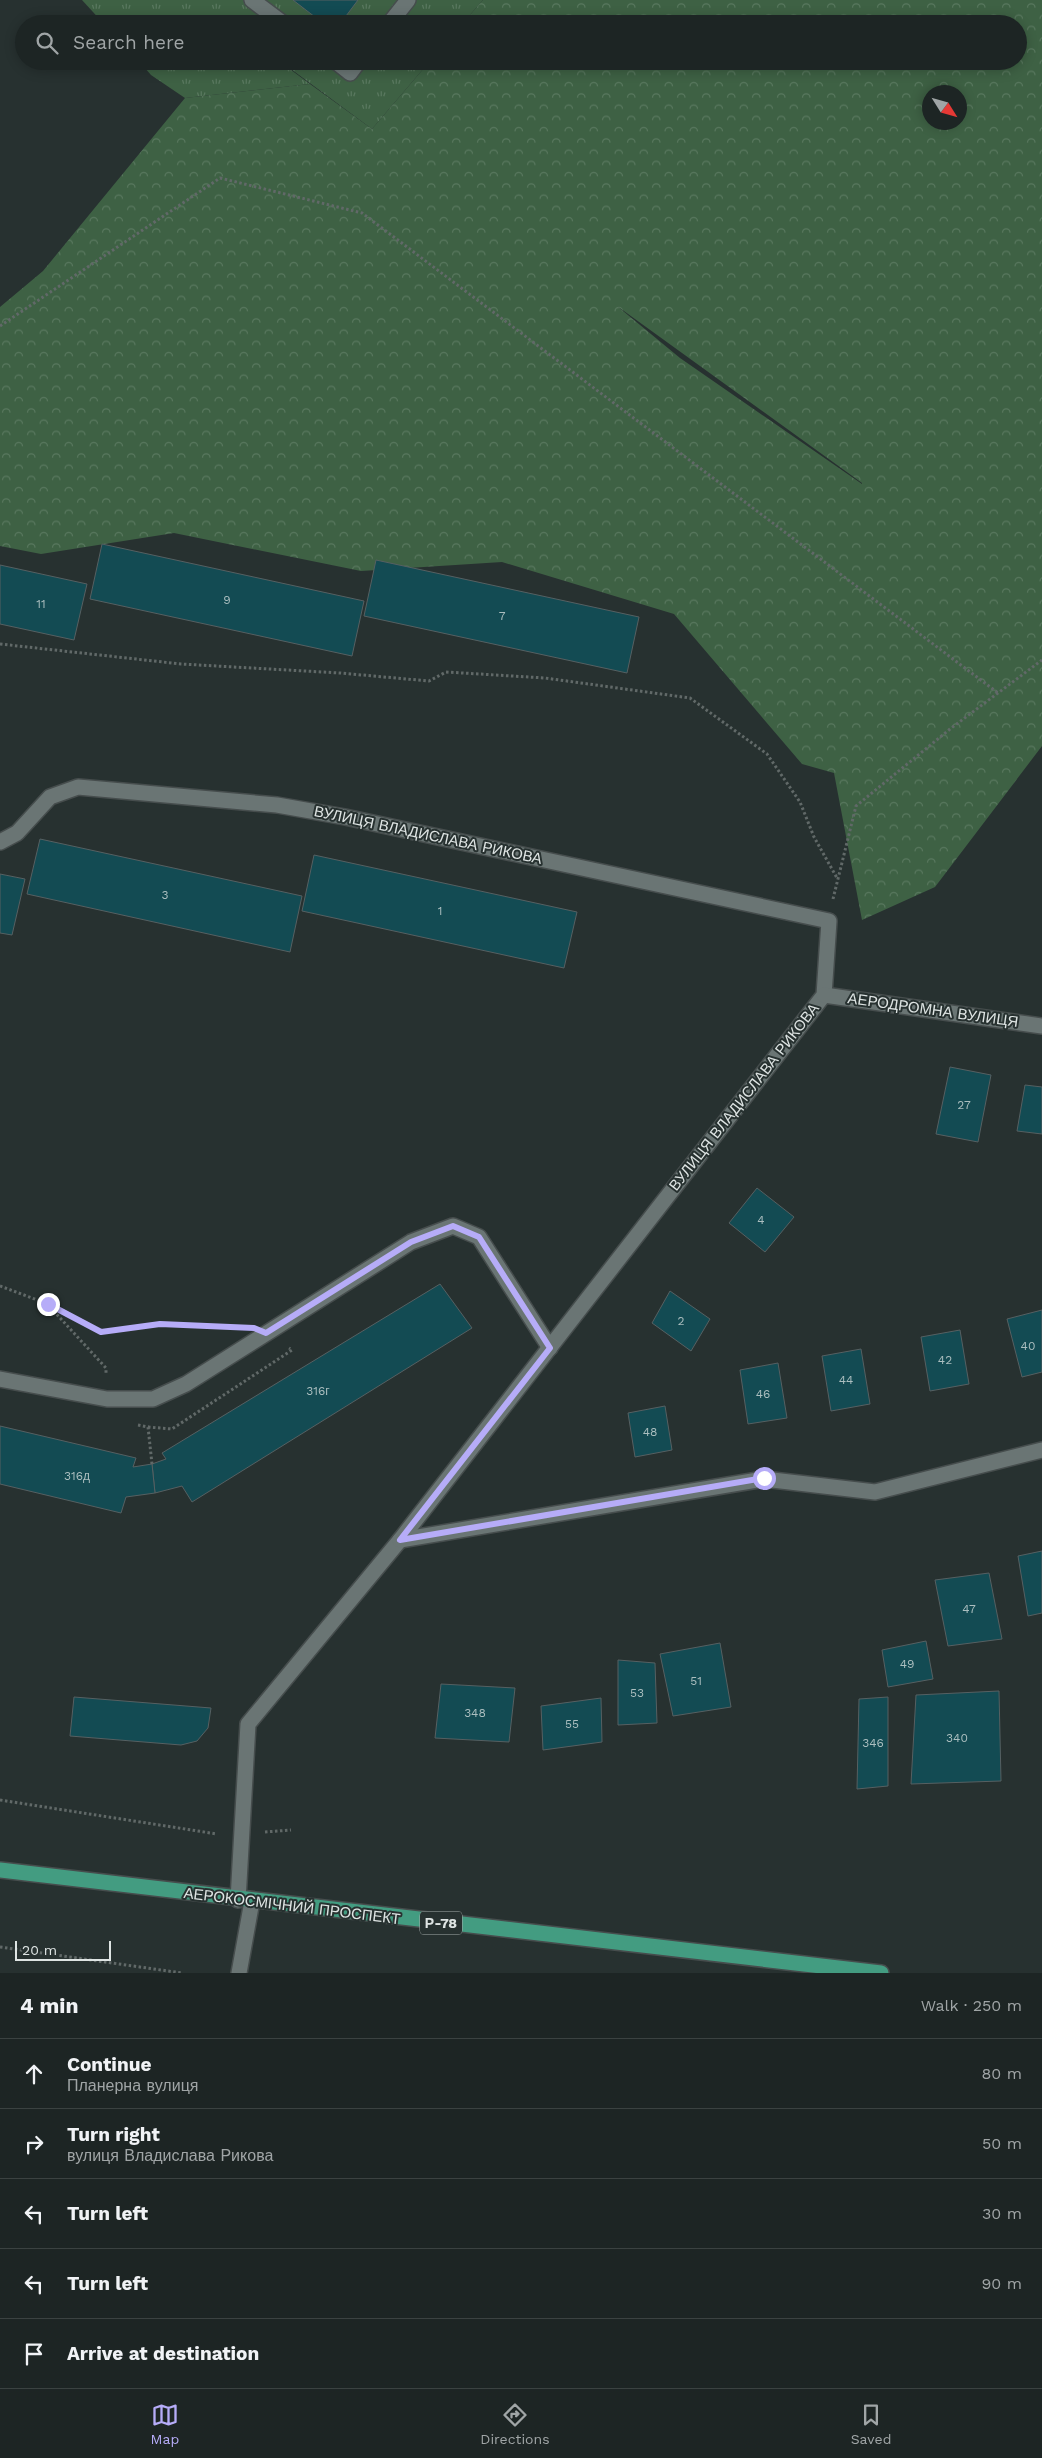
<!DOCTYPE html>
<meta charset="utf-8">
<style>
:root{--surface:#1d2524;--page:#2a3131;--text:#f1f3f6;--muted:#a0a5a6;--line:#3b4241;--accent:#b6acf8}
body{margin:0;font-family:"Work Sans",sans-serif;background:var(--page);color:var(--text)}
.compass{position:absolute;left:922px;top:85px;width:45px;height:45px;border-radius:50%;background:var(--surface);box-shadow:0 2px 12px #0003;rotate:127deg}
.scale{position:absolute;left:15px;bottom:12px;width:96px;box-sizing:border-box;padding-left:5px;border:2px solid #dee4e3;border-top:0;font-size:14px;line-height:18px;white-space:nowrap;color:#dee4e3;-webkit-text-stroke:4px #273130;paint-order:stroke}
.stop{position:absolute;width:15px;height:15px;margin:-11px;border:4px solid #b6acf8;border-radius:50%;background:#fff}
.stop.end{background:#b6acf8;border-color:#fff;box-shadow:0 1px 5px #0008}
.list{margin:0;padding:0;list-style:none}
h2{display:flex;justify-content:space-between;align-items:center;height:65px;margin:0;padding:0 20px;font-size:21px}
h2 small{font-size:16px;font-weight:400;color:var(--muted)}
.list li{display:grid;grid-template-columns:32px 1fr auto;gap:15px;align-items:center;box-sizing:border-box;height:70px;padding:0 20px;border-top:1px solid var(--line)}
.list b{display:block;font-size:19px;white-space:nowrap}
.list p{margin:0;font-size:16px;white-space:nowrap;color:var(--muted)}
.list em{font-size:16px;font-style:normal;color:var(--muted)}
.icon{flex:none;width:28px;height:28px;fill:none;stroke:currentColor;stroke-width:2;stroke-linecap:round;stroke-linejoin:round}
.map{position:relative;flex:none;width:1042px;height:1973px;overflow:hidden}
.search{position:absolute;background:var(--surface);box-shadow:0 2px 12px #0003;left:15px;right:15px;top:15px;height:55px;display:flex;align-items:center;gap:12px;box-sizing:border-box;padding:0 18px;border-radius:28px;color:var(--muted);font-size:19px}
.sheet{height:415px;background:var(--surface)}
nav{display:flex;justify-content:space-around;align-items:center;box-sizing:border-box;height:70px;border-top:1px solid var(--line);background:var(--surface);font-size:14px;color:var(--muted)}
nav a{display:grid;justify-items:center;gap:2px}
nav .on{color:var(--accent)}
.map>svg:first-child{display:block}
</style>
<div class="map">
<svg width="1042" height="1973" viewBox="0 0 1042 1973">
<defs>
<pattern id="grass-tufts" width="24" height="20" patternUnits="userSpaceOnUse" patternTransform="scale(1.25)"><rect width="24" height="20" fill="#3e6144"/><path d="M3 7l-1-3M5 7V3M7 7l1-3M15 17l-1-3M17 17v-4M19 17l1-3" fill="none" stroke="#59785f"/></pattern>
<pattern id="forest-crowns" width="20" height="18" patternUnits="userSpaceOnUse" patternTransform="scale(1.25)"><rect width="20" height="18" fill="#3e6144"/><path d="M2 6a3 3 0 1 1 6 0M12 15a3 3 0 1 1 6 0" fill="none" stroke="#59785f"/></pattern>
</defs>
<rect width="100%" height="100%" fill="#273130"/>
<!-- grass -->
<g fill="url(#grass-tufts)">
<polygon points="82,0 483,0 462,24 104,24"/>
<polygon points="139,61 279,61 310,84 185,98 151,75"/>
<polygon points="280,61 430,61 372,129"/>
</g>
<!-- forest -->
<path fill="url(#forest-crowns)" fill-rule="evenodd" d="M483,0H1042V746L935,887L862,920L834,773L802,764L674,614L502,562L361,571L174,533L41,554L0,546V307L43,271L185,98L310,84L372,129L430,61H1018V24H462ZM930,92H960V122H930ZM617,306L862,483V484L680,358Z"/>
<!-- building -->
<g fill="#134b53" stroke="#566062">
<polygon points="293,0 358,0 340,24 324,24"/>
<polygon points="102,544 364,601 352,656 90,599"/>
<polygon points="376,560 639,617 627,673 364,616"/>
<polygon points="0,565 87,584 74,640 0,624"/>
<polygon points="40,839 302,896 290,952 27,894"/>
<polygon points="314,855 577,912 564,968 302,911"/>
<polygon points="0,874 25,879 12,935 0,933"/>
<polygon points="950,1067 991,1075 978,1142 936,1134"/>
<polygon points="1025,1085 1042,1087 1042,1134 1017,1131"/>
<polygon points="757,1188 794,1217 765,1252 729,1223"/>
<polygon points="440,1284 472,1328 192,1502 182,1486 155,1493 152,1464 166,1459 162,1453"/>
<polygon points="670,1291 710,1319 691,1351 652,1323"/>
<polygon points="1042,1310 1042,1372 1022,1377 1007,1319"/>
<polygon points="960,1330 969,1384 930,1391 921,1337"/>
<polygon points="861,1349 870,1404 831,1411 822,1356"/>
<polygon points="778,1363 787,1418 748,1424 740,1370"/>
<polygon points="665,1406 672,1450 635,1457 628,1413"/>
<polygon points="0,1426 136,1458 133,1467 152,1464 155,1493 126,1497 121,1513 0,1484"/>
<polygon points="1042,1551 1042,1613 1028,1616 1018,1556"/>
<polygon points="989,1573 1002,1639 948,1646 935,1580"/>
<polygon points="926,1641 933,1679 888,1687 882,1650"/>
<polygon points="720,1643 731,1707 673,1716 660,1654"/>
<polygon points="618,1660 655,1663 657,1723 618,1725"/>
<polygon points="441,1684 515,1688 509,1742 435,1738"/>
<polygon points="999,1691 1001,1781 911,1784 916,1695"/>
<polygon points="74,1697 211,1708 208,1728 197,1741 181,1745 70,1736"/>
<polygon points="888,1697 888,1786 857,1789 859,1699"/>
<polygon points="601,1698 602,1742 543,1750 541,1706"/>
</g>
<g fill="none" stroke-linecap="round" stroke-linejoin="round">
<defs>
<g id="service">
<polyline points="252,0 284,24"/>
<polyline points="389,24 408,0"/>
<polyline points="335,61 350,73 359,61"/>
<polyline points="0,1379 107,1399 153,1399 186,1384 411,1242 453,1226 479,1237 550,1348"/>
<polyline points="239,1973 252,1901"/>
</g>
<g id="minor">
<polyline points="0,842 17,833 50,797 78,787 277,805 345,817 829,921 824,995 400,1540 248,1724 238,1900"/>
<polyline points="824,995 1042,1026"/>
<polyline points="400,1540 764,1479 875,1492 1042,1450"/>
</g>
<polyline id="trunk" points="0,1870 881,1973"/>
</defs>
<!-- service casing -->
<use href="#service" stroke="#464d4d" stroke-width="18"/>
<!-- minor casing -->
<use href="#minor" stroke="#464d4d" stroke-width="18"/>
<!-- trunk casing -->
<use href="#trunk" stroke="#464d4d" stroke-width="18"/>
<!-- path -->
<g stroke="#616968" stroke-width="3" stroke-dasharray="2.5 2.5" stroke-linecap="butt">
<polyline points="0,326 220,178 362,213 998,693"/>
<polyline points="0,644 181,664 340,673 429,681 446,672 545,678 690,698 767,754 800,802 814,837 837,878"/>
<polyline points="833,899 856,806 950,729 1042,660"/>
<polyline points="0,1286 48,1304 101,1332 160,1324 231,1327"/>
<polyline points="50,1307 106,1368 106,1374"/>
<polyline points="138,1425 148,1427 152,1464"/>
<polyline points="148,1427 172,1429 292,1350 289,1348"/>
<polyline points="0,1800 217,1834"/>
<polyline points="265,1832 291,1830"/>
<polyline points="0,1947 182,1973"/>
</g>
<!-- service -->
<use href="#service" stroke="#6a7574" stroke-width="15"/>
<!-- minor -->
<use href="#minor" stroke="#6a7574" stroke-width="15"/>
<!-- trunk -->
<use href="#trunk" stroke="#439c81" stroke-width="15"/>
</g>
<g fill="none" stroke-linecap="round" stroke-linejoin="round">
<!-- route -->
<polyline stroke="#b6acf8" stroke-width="6" points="48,1304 101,1332 160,1324 254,1328 266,1333 411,1242 453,1226 479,1237 550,1348 400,1540 764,1478"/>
</g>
<g text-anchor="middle" stroke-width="4" stroke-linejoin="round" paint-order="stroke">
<!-- number labels -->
<g font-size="12" fill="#abbebf">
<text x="227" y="604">9</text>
<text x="41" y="608">11</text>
<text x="502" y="620">7</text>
<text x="165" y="899">3</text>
<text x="440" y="915">1</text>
<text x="964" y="1109">27</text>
<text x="761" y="1224">4</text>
<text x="681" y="1325">2</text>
<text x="1028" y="1350">40</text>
<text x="945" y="1364">42</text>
<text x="846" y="1384">44</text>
<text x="318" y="1395">316г</text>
<text x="763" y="1398">46</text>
<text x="650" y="1436">48</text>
<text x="77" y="1480">316д</text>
<text x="969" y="1613">47</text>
<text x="907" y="1668">49</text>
<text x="696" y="1685">51</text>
<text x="637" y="1697">53</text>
<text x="475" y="1717">348</text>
<text x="572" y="1728">55</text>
<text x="957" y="1742">340</text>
<text x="873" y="1747">346</text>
</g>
<!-- shield labels -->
<rect fill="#273130" stroke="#a7aead" stroke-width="1" x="420" y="1911.5" width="42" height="23" rx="4"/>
<g font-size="14" font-weight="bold" fill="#dee4e3">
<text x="441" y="1928">Р-78</text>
</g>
<!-- street labels -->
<g font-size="15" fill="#dee4e3" stroke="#273130">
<text transform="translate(428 835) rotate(12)" y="5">ВУЛИЦЯ ВЛАДИСЛАВА РИКОВА</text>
<text transform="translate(933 1010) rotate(8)" y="5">АЕРОДРОМНА ВУЛИЦЯ</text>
<text transform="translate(744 1097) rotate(-52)" y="5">ВУЛИЦЯ ВЛАДИСЛАВА РИКОВА</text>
<text transform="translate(292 1906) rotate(7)" y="5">АЕРОКОСМІЧНИЙ ПРОСПЕКТ</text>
</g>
</g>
</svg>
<svg class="compass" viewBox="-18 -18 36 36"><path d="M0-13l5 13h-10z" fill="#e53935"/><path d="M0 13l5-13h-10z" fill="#a0a5a6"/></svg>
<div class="scale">20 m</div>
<div class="stop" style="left:764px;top:1478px"></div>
<div class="stop end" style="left:48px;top:1304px"></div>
<div class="search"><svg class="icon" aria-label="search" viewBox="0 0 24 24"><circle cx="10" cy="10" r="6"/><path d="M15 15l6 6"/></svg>Search here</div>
</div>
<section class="sheet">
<h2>4 min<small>Walk · 250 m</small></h2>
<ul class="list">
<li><svg class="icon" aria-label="ahead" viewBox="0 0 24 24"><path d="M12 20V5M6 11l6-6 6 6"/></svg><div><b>Continue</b><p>Планерна вулиця</p></div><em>80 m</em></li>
<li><svg class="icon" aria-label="right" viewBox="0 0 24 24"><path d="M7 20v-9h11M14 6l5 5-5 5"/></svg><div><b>Turn right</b><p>вулиця Владислава Рикова</p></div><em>50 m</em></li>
<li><svg class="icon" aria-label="left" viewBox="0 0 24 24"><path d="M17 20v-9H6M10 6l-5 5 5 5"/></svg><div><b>Turn left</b></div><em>30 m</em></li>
<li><svg class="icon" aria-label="left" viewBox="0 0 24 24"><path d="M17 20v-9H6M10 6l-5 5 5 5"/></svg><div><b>Turn left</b></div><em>90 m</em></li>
<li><svg class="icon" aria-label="arrive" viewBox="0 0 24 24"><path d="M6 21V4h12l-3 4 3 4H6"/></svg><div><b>Arrive at destination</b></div></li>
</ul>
</section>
<nav>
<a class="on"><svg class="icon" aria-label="map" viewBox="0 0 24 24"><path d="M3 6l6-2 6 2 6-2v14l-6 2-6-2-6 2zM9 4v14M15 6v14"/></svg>Map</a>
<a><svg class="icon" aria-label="directions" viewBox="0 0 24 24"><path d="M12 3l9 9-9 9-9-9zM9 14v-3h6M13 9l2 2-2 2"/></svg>Directions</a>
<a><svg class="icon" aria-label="saved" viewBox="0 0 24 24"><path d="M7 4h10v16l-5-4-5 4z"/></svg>Saved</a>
</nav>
